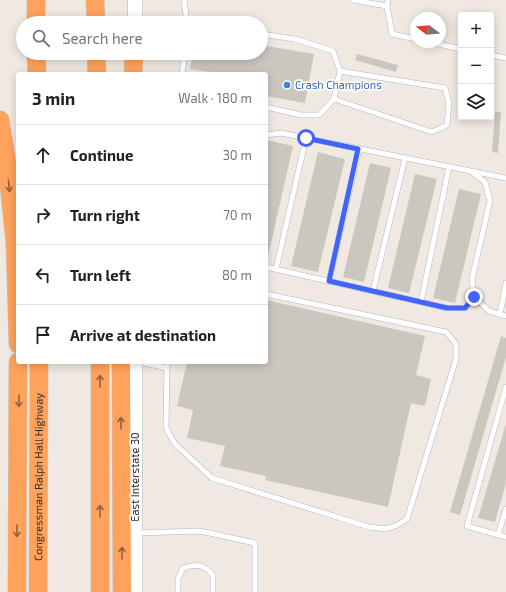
<!DOCTYPE html>
<meta charset="utf-8">
<style>
:root{--surface:#fff;--page:#f2f2f2;--text:#202124;--muted:#757577;--line:#e0e0e0}
body{margin:0;font-family:"Exo 2",sans-serif;background:var(--page);color:var(--text)}
.controls{position:absolute;right:12px;top:12px;display:grid;overflow:hidden;border-radius:4px;box-shadow:0 2px 10px #0003}
.controls button{width:36px;height:36px;display:grid;place-items:center;padding:0;border:0;border-bottom:1px solid var(--line);background:var(--surface);color:var(--text);font:20px sans-serif}
.compass{position:absolute;left:410px;top:12px;width:36px;height:36px;border-radius:50%;background:var(--surface);box-shadow:0 2px 10px #0003;rotate:286deg}
.stop{position:absolute;width:12px;height:12px;margin:-9px;border:3px solid #4264fb;border-radius:50%;background:#fff}
.stop.end{background:#4264fb;border-color:#fff;box-shadow:0 1px 4px #0008}
.list{margin:0;padding:0;list-style:none}
h2{display:flex;justify-content:space-between;align-items:center;height:52px;margin:0;padding:0 16px;font-size:17px}
h2 small{font-size:13px;font-weight:400;color:var(--muted)}
.list li{display:grid;grid-template-columns:26px 1fr auto;gap:12px;align-items:center;box-sizing:border-box;height:60px;padding:0 16px;border-top:1px solid var(--line)}
.list b{display:block;font-size:15px;white-space:nowrap}
.list em{font-size:13px;font-style:normal;color:var(--muted)}
.icon{flex:none;width:22px;height:22px;fill:none;stroke:currentColor;stroke-width:2;stroke-linecap:round;stroke-linejoin:round}
.map{position:relative;flex:none;width:506px;height:592px;overflow:hidden}
.search{position:absolute;background:var(--surface);box-shadow:0 2px 10px #0003;left:16px;top:16px;width:252px;height:44px;display:flex;align-items:center;gap:10px;box-sizing:border-box;padding:0 14px;border-radius:22px;color:var(--muted);font-size:15px}
.panel{position:absolute;background:var(--surface);box-shadow:0 2px 10px #0003;left:16px;top:72px;width:252px;height:292px;border-radius:4px}
.map>svg:first-child{display:block}
</style>
<div class="map">
<svg width="506" height="592" viewBox="0 0 506 592">
<rect width="100%" height="100%" fill="#efe9e1"/>
<!-- building -->
<g fill="#cbc7bf">
<polygon points="261,45 314,54 305,103 266,96 266,74 209,74 210,72 190,69 193,53 261,53"/>
<polygon points="357,54 398,65 396,72 355,60"/>
<polygon points="495,112 501,112 498,153 492,152"/>
<polygon points="266,140 293,146 267,261 266,261"/>
<polygon points="318,152 345,159 318,272 291,266"/>
<polygon points="370,163 391,168 364,282 343,277"/>
<polygon points="415,174 437,179 409,293 388,288"/>
<polygon points="459,189 481,194 455,303 433,298"/>
<polygon points="266,300 425,336 416,375 431,379 425,406 411,403 388,507 265,480 266,476 220,466 225,446 187,438 193,410 177,406 187,362 266,362"/>
<polygon points="501,336 506,338 506,357 460,515 450,512"/>
<polygon points="506,424 506,483 495,522 478,518"/>
</g>
<g fill="none" stroke-linecap="round" stroke-linejoin="round">
<defs>
<g id="lane">
<polyline points="184,0 187,23"/>
<polyline points="353,0 387,6 392,34 416,39"/>
<polyline points="387,6 388,0"/>
<polyline points="261,34 295,39 333,51 340,71 445,88 449,103 447,125 432,132 334,99 319,115 301,115 266,107"/>
<polyline points="429,42 461,49"/>
<polyline points="491,55 506,58"/>
<polyline points="182,74 185,53"/>
<polyline points="334,99 340,71"/>
<polyline points="266,135 281,133 506,178"/>
<polyline points="472,172 485,182 490,201 472,279 474,297 489,311 506,316"/>
<polyline points="266,267 447,308 465,308 474,297"/>
<polyline points="276,269 306,138"/>
<polyline points="329,281 359,149"/>
<polyline points="373,291 405,158"/>
<polyline points="421,302 449,167"/>
<polyline points="500,314 506,283"/>
<polyline points="139,362 167,368"/>
<path d="M167,362L166,428L175,444L212,478L369,527C388,530 392,529 407,519L456,359V344L446,332L266,294"/>
<polyline points="506,387 467,526 506,537"/>
<polyline points="137,533 200,531 255,543 255,592"/>
<polyline points="498,535 506,509"/>
<path d="M178,592V579L183,568C197,563 204,565 213,575V592"/>
</g>
<g id="secondary">
<polyline points="135,0 135,23"/>
<polyline points="135,592 135,362"/>
</g>
<g id="highway">
<polyline points="36,0 36,23"/>
<polyline points="95,0 96,23"/>
<polyline points="36,53 37,74"/>
<polyline points="96,53 97,74"/>
<polyline points="133,74 134,53"/>
<polyline points="0,120 6,156 15,243 18,344"/>
<polyline points="121,362 122,592"/>
<polyline points="17,592 18,362"/>
<path id="s1" d="M38,592L39,362"/>
<polyline points="100,592 100,362"/>
</g>
</defs>
<!-- lane casing -->
<use href="#lane" stroke="#b4b7c1" stroke-width="6"/>
<!-- secondary casing -->
<use href="#secondary" stroke="#b4b7c1" stroke-width="15"/>
<!-- highway casing -->
<use href="#highway" stroke="#c9c9c9" stroke-width="19"/>
<!-- lane -->
<use href="#lane" stroke="#fff" stroke-width="5"/>
<!-- secondary -->
<use href="#secondary" stroke="#fff" stroke-width="14"/>
<!-- highway -->
<use href="#highway" stroke="#ffa35c" stroke-width="18"/>
</g>
<!-- one-way arrows -->
<defs><path id="oneway-shaft" d="M-6 0H5M1.5-3L5.5 0L1.5 3" fill="none" stroke-width="1.6" stroke-linecap="round" stroke-linejoin="round"/></defs>
<g stroke="#8c6343">
<use href="#oneway-shaft" transform="translate(9 186) rotate(84)"/>
<use href="#oneway-shaft" transform="translate(100 381) rotate(-90)"/>
<use href="#oneway-shaft" transform="translate(19 401) rotate(91)"/>
<use href="#oneway-shaft" transform="translate(121 423) rotate(-91)"/>
<use href="#oneway-shaft" transform="translate(100 511) rotate(-90)"/>
<use href="#oneway-shaft" transform="translate(17 531) rotate(91)"/>
<use href="#oneway-shaft" transform="translate(122 553) rotate(-90)"/>
</g>
<g fill="none" stroke-linecap="round" stroke-linejoin="round">
<!-- route -->
<polyline stroke="#4264fb" stroke-width="5" points="306,138 358,149 329,281 447,308 465,308 474,297"/>
</g>
<!-- markers -->
<circle fill="#3f7fe0" stroke="#fff" stroke-width="1.5" cx="287" cy="85" r="4"/>
<g text-anchor="middle" stroke-width="3.5" stroke-linejoin="round" paint-order="stroke">
<!-- shop labels -->
<g font-size="11" fill="#366cbe" stroke="#fff" text-anchor="start">
<text x="295" y="89">Crash Champions</text>
</g>
<!-- street labels -->
<g font-size="11" fill="#2e2e2e" stroke="#fff">
<text dy="4" stroke="none"><textPath href="#s1" startOffset="115">Congressman Ralph Hall Highway</textPath></text>
<text transform="translate(135 477) rotate(-90)" y="4">East Interstate 30</text>
</g>
</g>
</svg>
<div class="controls">
<button>+</button>
<button>−</button>
<button><svg class="icon" aria-label="layers" viewBox="0 0 24 24"><path d="M12 4l9 5-9 5-9-5zM3 14l9 5 9-5"/></svg></button>
</div>
<svg class="compass" viewBox="-18 -18 36 36"><path d="M0-13l5 13h-10z" fill="#e53935"/><path d="M0 13l5-13h-10z" fill="#757577"/></svg>
<div class="stop" style="left:306px;top:138px"></div>
<div class="stop end" style="left:474px;top:297px"></div>
<div class="search"><svg class="icon" aria-label="search" viewBox="0 0 24 24"><circle cx="10" cy="10" r="6"/><path d="M15 15l6 6"/></svg>Search here</div>
<section class="panel">
<h2>3 min<small>Walk · 180 m</small></h2>
<ul class="list">
<li><svg class="icon" aria-label="ahead" viewBox="0 0 24 24"><path d="M12 20V5M6 11l6-6 6 6"/></svg><div><b>Continue</b></div><em>30 m</em></li>
<li><svg class="icon" aria-label="right" viewBox="0 0 24 24"><path d="M7 20v-9h11M14 6l5 5-5 5"/></svg><div><b>Turn right</b></div><em>70 m</em></li>
<li><svg class="icon" aria-label="left" viewBox="0 0 24 24"><path d="M17 20v-9H6M10 6l-5 5 5 5"/></svg><div><b>Turn left</b></div><em>80 m</em></li>
<li><svg class="icon" aria-label="arrive" viewBox="0 0 24 24"><path d="M6 21V4h12l-3 4 3 4H6"/></svg><div><b>Arrive at destination</b></div></li>
</ul>
</section>
</div>
